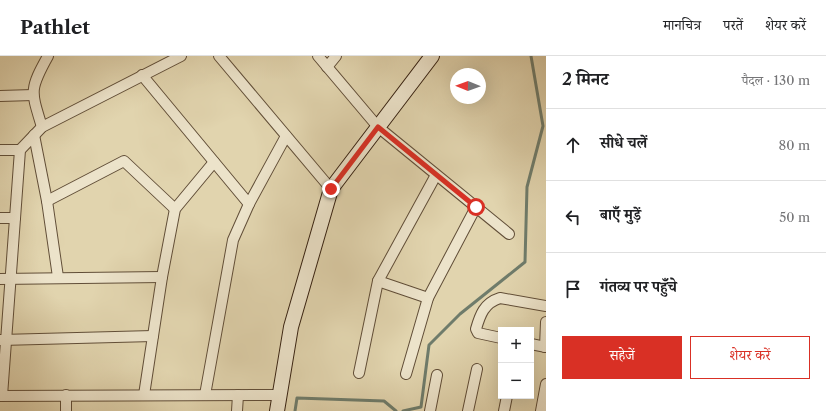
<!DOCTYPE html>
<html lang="hi">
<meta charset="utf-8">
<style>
:root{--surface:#fff;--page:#f2f2f2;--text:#202124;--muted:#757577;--line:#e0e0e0;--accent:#d93025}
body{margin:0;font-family:"Libre Caslon Text","Noto Serif Devanagari",serif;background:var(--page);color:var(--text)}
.controls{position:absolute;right:12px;bottom:12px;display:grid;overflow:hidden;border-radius:0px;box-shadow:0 4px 16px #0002}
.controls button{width:36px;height:36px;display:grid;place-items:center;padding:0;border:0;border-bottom:1px solid var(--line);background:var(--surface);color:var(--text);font:20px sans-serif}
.compass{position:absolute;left:450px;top:12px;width:36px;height:36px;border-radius:50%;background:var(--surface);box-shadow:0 4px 16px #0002;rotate:271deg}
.stop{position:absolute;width:12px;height:12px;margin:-9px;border:3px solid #d93025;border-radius:50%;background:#fff}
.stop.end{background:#d93025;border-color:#fff;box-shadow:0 1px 4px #0008}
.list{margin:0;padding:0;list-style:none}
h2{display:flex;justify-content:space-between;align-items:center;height:52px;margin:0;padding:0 16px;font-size:17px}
h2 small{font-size:13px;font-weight:400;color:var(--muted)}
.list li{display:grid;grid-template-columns:26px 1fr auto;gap:12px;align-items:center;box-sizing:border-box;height:72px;padding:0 16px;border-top:1px solid var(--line)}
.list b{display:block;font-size:15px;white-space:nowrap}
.list em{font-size:13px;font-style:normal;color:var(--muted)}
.actions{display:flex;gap:8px;padding:12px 16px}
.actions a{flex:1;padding:9px 0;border:1px solid var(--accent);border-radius:0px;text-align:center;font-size:14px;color:var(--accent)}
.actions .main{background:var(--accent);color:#fff}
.icon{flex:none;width:22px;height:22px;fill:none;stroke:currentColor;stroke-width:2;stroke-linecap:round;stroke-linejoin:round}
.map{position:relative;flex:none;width:546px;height:355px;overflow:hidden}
header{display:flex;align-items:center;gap:24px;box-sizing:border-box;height:56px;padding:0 20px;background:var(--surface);border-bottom:1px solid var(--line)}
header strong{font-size:19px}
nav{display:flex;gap:22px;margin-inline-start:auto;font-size:14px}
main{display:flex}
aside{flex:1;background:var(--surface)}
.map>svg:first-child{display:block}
</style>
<header>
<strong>Pathlet</strong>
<nav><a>मानचित्र</a><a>परतें</a><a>शेयर करें</a></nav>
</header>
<main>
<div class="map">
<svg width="546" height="355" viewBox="0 0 546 355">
<rect width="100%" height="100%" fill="#e1d4ae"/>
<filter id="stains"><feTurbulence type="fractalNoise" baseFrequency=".005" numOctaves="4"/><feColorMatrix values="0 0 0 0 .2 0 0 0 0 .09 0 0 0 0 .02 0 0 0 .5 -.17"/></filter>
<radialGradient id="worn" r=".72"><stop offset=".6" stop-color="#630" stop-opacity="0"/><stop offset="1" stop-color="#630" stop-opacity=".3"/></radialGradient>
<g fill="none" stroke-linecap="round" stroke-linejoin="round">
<!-- stream -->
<g stroke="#6f7c6b" stroke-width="3">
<polyline points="295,355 297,342 384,345 396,355"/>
<polyline points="403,355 421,351 429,289 460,258 525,206 527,131 543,70 531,0"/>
</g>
<defs>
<g id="street">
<polyline points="219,0 331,133"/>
<polyline points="318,0 378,71 509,178"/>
<polyline points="327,11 336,0"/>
<polyline points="142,19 249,148"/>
<polyline points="0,40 33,39"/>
<path d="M42,71C31,35 29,34 48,0"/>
<polyline points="34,79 47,145 58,221"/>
<polyline points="0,94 20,94"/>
<polyline points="47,145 124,105 175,153"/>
<polyline points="0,162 15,162"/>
<polyline points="0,223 162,221"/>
<polyline points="378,225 428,242"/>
<path d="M501,282L478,277L476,273C480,259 484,247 500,242L546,250"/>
<polyline points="1,284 153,280"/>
<polyline points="531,288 546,291"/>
<polyline points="545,291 546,266"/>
<polyline points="359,317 378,225 436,119"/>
<polyline points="406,318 428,242 476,151"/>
<polyline points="66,339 66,355"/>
<polyline points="144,339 162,221 175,153 214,106"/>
<polyline points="205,339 233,184 249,148 286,80"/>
<polyline points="0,340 280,339"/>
<polyline points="2,340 20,94 42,71 181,0"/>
<polyline points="237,355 238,339"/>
<polyline points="430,355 437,319"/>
<polyline points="468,355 477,313"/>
<polyline points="504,355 507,340"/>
<polyline points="541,355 546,328"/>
</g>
<polyline id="secondary" points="277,355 291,271 331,133 432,0"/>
</defs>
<!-- street casing -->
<use href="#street" stroke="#614e38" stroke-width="12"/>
<!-- secondary casing -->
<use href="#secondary" stroke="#362111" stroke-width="16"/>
<!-- street -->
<use href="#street" stroke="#ece3ca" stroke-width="10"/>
<!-- secondary -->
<use href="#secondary" stroke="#ece3ca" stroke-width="14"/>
</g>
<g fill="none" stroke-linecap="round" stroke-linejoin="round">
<!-- route -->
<polyline stroke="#d93025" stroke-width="5" points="331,133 378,71 476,151"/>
</g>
<rect width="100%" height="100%" filter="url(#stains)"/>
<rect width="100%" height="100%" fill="url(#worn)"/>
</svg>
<div class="controls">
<button>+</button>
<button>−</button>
</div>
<svg class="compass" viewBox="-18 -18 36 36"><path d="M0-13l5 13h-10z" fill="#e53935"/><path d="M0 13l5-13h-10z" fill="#757577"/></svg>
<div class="stop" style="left:476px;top:151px"></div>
<div class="stop end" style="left:331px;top:133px"></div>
</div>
<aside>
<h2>2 मिनट<small>पैदल · 130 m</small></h2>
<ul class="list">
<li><svg class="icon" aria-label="ahead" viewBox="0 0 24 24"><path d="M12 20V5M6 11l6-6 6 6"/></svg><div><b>सीधे चलें</b></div><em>80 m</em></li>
<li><svg class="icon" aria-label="left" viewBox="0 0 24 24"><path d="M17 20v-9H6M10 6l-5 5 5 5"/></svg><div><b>बाएँ मुड़ें</b></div><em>50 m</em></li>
<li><svg class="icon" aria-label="arrive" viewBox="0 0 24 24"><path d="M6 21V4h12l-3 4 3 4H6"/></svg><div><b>गंतव्य पर पहुँचे</b></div></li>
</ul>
<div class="actions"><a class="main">सहेजें</a><a>शेयर करें</a></div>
</aside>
</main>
